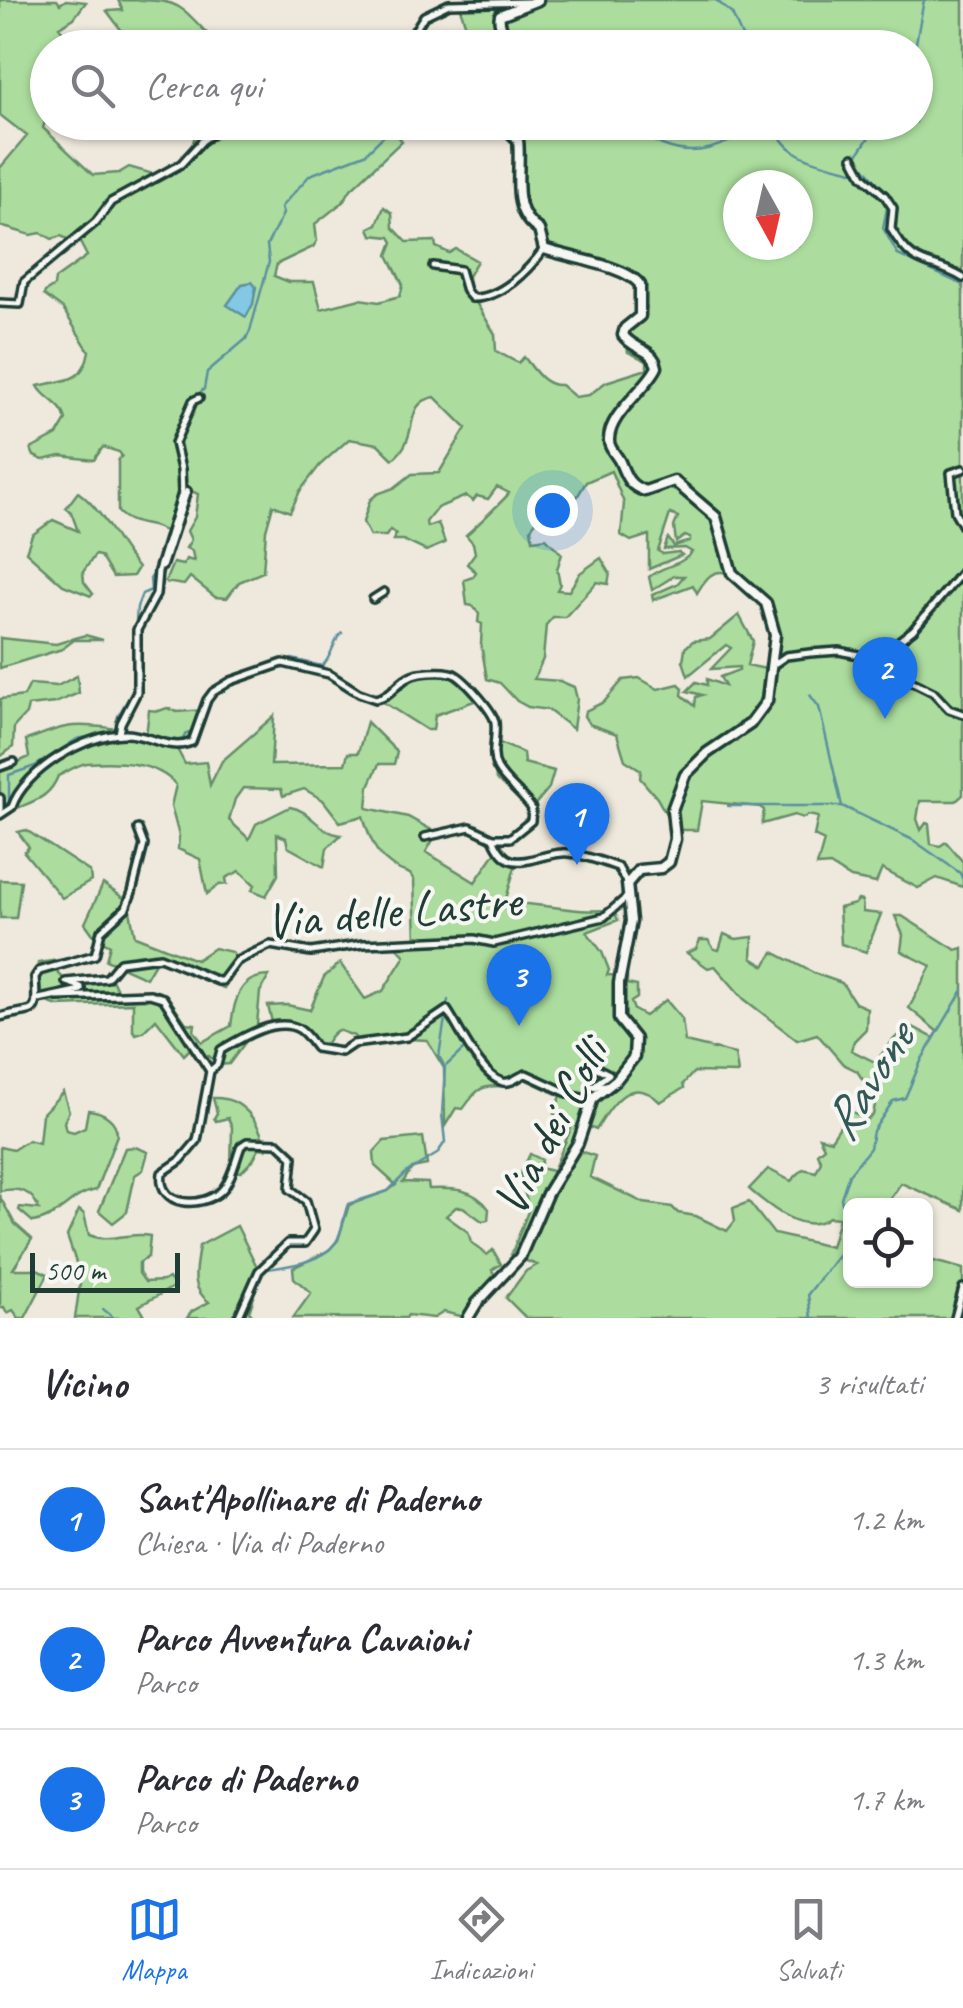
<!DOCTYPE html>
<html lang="it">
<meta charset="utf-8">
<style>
:root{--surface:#fff;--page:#f2f2f3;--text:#2b2b33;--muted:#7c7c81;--line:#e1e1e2;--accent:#1a73e8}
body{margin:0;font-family:Caveat,sans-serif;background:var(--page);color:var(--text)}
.controls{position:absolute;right:30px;bottom:30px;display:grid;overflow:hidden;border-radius:15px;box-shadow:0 2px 8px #0004}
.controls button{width:90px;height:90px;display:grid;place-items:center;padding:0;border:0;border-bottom:2px solid var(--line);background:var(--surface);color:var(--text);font:50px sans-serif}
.compass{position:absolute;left:723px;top:170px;width:90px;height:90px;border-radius:50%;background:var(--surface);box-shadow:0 2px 8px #0004;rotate:172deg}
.scale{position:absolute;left:30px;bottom:25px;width:150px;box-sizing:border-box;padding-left:10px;border:5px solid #1f3d34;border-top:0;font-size:28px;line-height:35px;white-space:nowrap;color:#1f3d34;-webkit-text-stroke:8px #f6f6f2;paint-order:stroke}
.you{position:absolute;left:552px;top:510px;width:35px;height:35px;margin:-25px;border:8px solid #fff;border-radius:50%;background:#1a73e8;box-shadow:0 0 0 15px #1a73e833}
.badge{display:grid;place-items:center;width:65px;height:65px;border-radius:50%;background:var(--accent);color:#fff;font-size:32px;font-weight:700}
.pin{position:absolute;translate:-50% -82px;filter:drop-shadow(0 2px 5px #0008)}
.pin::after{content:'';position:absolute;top:52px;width:35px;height:30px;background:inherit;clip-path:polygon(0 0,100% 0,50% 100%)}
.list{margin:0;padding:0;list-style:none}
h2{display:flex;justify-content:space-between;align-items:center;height:130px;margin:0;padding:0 40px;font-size:42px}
h2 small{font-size:32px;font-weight:400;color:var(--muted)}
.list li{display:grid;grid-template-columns:65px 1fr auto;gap:30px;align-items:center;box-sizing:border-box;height:140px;padding:0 40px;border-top:2px solid var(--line)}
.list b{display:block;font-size:38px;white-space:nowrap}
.list p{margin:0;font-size:32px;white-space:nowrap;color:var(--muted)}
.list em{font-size:32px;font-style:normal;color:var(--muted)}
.icon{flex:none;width:55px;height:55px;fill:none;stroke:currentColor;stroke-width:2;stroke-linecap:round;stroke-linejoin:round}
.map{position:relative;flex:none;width:963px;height:1318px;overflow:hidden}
.search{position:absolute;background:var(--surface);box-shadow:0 2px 8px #0004;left:30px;right:30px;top:30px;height:110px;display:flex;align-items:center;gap:25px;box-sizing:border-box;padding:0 35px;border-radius:55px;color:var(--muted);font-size:38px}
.sheet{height:550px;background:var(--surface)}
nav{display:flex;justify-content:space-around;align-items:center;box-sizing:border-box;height:140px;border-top:2px solid var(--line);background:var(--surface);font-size:28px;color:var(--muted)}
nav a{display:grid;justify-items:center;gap:5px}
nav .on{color:var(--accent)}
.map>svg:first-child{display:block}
</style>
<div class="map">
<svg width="963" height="1318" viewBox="0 0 963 1318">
<rect width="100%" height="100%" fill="#eee9dc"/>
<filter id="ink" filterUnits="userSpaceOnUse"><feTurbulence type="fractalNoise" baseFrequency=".01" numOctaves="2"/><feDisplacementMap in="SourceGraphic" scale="20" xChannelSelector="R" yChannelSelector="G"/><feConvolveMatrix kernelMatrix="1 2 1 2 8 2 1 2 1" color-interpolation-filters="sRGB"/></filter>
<g filter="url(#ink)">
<!-- green -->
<g fill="#acdd9e" stroke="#668d69" stroke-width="2.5" fill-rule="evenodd">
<path d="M0,0H57L60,4L66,0L86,2L74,18L59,27L64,33L73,32L86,39L85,47L48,48L47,116L43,128L93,175L119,173L129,167L160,176C181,163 198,149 195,123H398L397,135L402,141L351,189L343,202L315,224L317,241L313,247L277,264L274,276L289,282H314L321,309L360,299L379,302L400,296L403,285L388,255L393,242L390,237L372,235L369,228L377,224L384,207L392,213L393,227L407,242L435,241L436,247L449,253L456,249L477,261L468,276L469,291L495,334L496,351L518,363L524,357C534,369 543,386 561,385L575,397L589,395L606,382L647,369V361L628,352L627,345L620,338L642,319L641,284L631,278L603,270L595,261L544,251L540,230C510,213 526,175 520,149C518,140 508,130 502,123L916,122V48L473,47L459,5L535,0H963V795L956,801H920L917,819L921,830L926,823L929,824L931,844L940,846L946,842L963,862V887L937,878L918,888L882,869L876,883L851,878L830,865L817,866L824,841L814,836L818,817L808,815L803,818L794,815L762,824L764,810L760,807L702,801L697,830H675L657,798L640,778L641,770L625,760L617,734L589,724L584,716L585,711L604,702L623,680L639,678L658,689L679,684L683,688L682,695L695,706L696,697L702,695L687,691L696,682L707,685V679L725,686L720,677L739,670V667L711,669L731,648L726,645L688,676L683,661L685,648L693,641L710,639L739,615L753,641L747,665L770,670L772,613L738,579L720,538L721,551L730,574C712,567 705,580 697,593L693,585L653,600L652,595L677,584L684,576H674L652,590L649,577C663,565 681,566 692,552L685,548L664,549L668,538L674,546L690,541V538L685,536L676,542L674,527L678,517L670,514L658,551L663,554L678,552L682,555L649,569V535L631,541L621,535L624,503L611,471L586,482L567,514L543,512L531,528L533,540L546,538L562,554L557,569L560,584L557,590L569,591L580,573L601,558L610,573L608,584L597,582L565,617H553L546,625L543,659L534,679L560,681L574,687L577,699L573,729L548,710L528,707L517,701L500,683L487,679L481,644L482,624L478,622L479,614L473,606L467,605L464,580L473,577L476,572L467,564L475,553L473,543L466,535C472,530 506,498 509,493L497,487L488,499L477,496L473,501L466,496L437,508L426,522L427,527L438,523L445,543L426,551L403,540H393L396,534L390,530L386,536H370L363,522L370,500L377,494L394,488L412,474L439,473L466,428L435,397C401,403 422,436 393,459L378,444L349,439L320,465L300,491L290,512L273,505L266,530L263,572L239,582L227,598L215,597L190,577L184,585L165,582L173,563L183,565L186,559L194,561L192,551L186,548L191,540L187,531L195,517L198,494L189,490L170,535C153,520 134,529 118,512V460L122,456L119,452L103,447L94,460L61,456L43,460L34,456L31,449L57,435L66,420C62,402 45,400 38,386C63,379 83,385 89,351L63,309L44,295L45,292L54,286L55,279L87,256L76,235L70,240L61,236L52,239L41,233L31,235L0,226V168L27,136L0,115ZM738,185H798V245H738Z"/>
<path d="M118,0C188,0 173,1 221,47H134L107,11L123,10Z"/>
<path d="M78,492C106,513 116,544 138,568L133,576L113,577L100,556L95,555L83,572L84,582L93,594L91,596L63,585L26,552L32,535L53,520L78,531L71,512L66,508Z"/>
<polygon points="85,635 103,640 74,640 62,649 0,668 0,638 56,644"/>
<path d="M410,673H454L480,699L435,715L433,730H427L378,699C390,690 398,678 410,673Z"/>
<polygon points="77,676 79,693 55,703 28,706 26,714 14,727 13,747 0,757 0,699 24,696 30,684 57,686"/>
<path d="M167,708L177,712L204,710C199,734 202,742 177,749L185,764L206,762L210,785L222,761L274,716L271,765L345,764L348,753H358L367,722L397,752L394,764H379L369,786L367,808L408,817L437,833L426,852L475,882L498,849L516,863L505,903C542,902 576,915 613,909L618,920L587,932L602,952L609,970L607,975L627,976V984L637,986V998L631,1002L634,1010L645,1016L666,1000L682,1019L685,1042L735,1054L738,1073L694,1072L683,1084L684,1088L660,1102C630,1073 612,1105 596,1130L587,1126L577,1150L595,1156L590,1177L644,1203L672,1207L678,1213L696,1216L727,1231L735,1221L733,1208L749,1202L774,1234L831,1247L839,1218L829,1217C804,1237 769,1206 749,1189L768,1169L791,1181L803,1169L816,1172L821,1161L817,1153L824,1147L819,1137L831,1140L850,1111L868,1119L873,1115L876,1100L857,1071L843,1064L817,1034L797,1040L744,999L715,966L708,968L687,953L696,949L700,940H708L714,949L719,950L724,934L736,939L753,937L752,958L765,966L773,952L816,974L842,983L855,1003L867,1008L866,1029L854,1041L851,1050L875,1062L895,1038L913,1027L934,1038L938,1032L909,1008L931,966L901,951L903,935L895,916H902L956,950L963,948V1210L901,1183L888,1202L850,1206V1280H926V1259L963,1269V1283L953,1318H526L506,1298L526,1271L537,1265L511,1255L529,1209L520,1175L530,1154L542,1160L539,1168L553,1171L572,1126L554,1114L561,1096L523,1078C503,1091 494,1083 481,1089C474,1092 468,1103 463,1109L456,1108L445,1126L444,1068L427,1040L408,1039L359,1045L354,1036L338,1030C327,1035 327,1048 315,1053C303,1038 296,1024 274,1030L268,1006L287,1005L310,1010L324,977L340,963L365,999L383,991L405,956L392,942L416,940L414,880L410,874C378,864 371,843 363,816L340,822L323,800L304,789L283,796L281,789L243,788L235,799L229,820L249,839L256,824L290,807C311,810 319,833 341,835L327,848L324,867L288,847L286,838L277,834L278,875L266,896L252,890L255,885L240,871L226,878L227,884L219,885L207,894L200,859L178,849L179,836L171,806L176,785C156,761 116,761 87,763C78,764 67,772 58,776C47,805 22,801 0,818V771L29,757L26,740C39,736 53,729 66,727C84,723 129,729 146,736L149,710L159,711Z"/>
<polygon points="497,742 523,753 524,763 554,771 549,788 533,807 496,779 492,750"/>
<polygon points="26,830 90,872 91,881 62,898 24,852 29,847 18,832"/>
<polygon points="0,880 21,881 16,918 0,918"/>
<path d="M103,884L128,901L135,936L196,960L214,948L232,952L239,966L224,988C200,981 181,966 156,961L146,978L106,960L110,945L95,937L85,923Z"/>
<polygon points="858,900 862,901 863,912 881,914 866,952 841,944 839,908 855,904"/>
<path d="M65,959L64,967L56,971L63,978L96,976L112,980L118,992L149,990L166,994L186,1023L195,1024L194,1031L202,1042L231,1026C234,1001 239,976 269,976L260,992L256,1035L247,1040L229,1064L219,1065L209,1056L198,1060L190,1049L184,1055L156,1019L143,1032L136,1034L133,1031V1003L58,1006L38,999L30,977L37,971L38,963Z"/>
<path d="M63,1092L69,1111L64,1122L66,1130L74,1132L85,1127L88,1110C102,1111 117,1119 117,1135L96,1190C69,1195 62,1217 33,1222L19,1210L20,1207L39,1209C32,1190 18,1187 0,1191V1147L13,1150L28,1140L39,1143L42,1114Z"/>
<path d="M213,1098C242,1096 260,1122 266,1149L259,1148L253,1160L241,1172L231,1171L232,1127L228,1118L216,1121L214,1118L217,1113Z"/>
<path d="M423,1137L427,1165L412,1168L403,1182L428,1183L429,1189C453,1188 474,1188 489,1209L488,1220L482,1221L463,1207H456L446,1216L468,1232L471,1242L487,1255L493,1250L501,1264L492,1270L497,1282L469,1318L444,1312L434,1318L408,1315L406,1318H293L311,1293L294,1278L293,1268L329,1250L338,1240L349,1205L388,1191L396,1185L375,1166L374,1152L384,1141Z"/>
<polygon points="135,1147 148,1152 143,1170 135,1175 127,1212 113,1223 99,1211 125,1148"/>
<polygon points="0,1197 15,1224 32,1239 13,1269 37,1269 48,1274 25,1318 19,1318 13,1310 7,1313 4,1307 0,1308"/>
<path d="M79,1210L84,1214L89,1235C111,1244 127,1231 150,1236L148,1257L139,1263V1273L145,1282L163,1281L169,1278L175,1286L139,1306L146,1318H75L81,1277L67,1236Z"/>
<path d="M237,1226L260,1273L249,1293L254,1297L249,1312L255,1318H187L191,1312L209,1302C189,1287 196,1269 199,1246Z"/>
</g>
<!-- water -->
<polygon fill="#83c8e4" stroke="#5b909e" stroke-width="2.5" points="252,282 256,287 253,304 246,317 227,305 242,284"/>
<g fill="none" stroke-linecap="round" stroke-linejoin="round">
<!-- stream -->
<g stroke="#5b909e" stroke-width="2.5">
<polyline points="716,0 732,14 747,48"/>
<polyline points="915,48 924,0"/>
<path d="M624,122C646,140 678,157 707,149C717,147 726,142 737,139C752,137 763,140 777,133"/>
<path d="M775,122C780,158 823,163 852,171L857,169"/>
<polyline points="879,122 856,157 884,191"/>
<polyline points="885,199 887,208 883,228 898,255 963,285"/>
<polyline points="192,400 204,389 207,372 246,339 250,331 269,262 267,245 283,214 281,207 310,175 365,154 398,122"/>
<polyline points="176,436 186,411"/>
<polyline points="135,635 137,607 142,594 151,590 150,579 155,572"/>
<path d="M285,661L292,659L322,666C333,656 331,644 342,633"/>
<polyline points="810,695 819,707 842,806 913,840 960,873 963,880"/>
<polyline points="116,731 118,716 134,689 135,658"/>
<path d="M120,731L182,741L185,735L193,730C204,689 214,683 253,671"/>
<polyline points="3,806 9,802 9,775 35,766 77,739 112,732"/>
<polyline points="728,806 841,806"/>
<polyline points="447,1065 464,1049"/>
<path d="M263,1270C284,1266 321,1264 336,1242C343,1231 343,1216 348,1204L388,1191L407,1172L437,1154L445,1142L442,1114L445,1067L439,1056L448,1000"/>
<polyline points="103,1309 114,1318"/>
<polyline points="231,1318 238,1310"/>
<polyline points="811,1318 808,1294 850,1241 841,1198 849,1174 870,1148 873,1131 893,1101 905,1098 922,1059 963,990"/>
</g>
<defs>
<g id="minor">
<polyline points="390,48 412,35 424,16 449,4 527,2"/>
<polyline points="853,157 863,176 884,195"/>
<path d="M885,196L893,208L891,229C917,273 929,257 963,278"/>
<path d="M433,266L460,270L466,291L472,298C500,299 528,271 544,249"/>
<polyline points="0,303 20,304 24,282 96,222 111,202 181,164 202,141 229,122"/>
<polyline points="963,469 951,473 955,512 963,526"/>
<polyline points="162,567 187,491"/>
<polyline points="373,599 384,592"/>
<polyline points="886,651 913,630 963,571"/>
<polyline points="773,665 786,656 810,653 839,651 864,656 891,653 907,679 933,692 949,709 963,714"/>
<polyline points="119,734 121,723 137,692 137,630 156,595 158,571 182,493 181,469 175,443 193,401 199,398"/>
<polyline points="0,767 14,762"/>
<polyline points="0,798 0,810"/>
<path d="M0,815L12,807C24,771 85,734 124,734C148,733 168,752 192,742L207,700L213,692L231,681L283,663L329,674L359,693L376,699C395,695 399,676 420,673C428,672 443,671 451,673C461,674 493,711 495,722C497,738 490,753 497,768C506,784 523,794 532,809L531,821L510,838H493C509,878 531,855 562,853C574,851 606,863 618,867L627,884"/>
<polyline points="425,837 470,827 493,838"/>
<polyline points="57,997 150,994 163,998 210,1071"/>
<polyline points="39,999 81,990 81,987 66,982 107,978 120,962 160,957 218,981 222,981 237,961 270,945 311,952 363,944 474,939 494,943 604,917 627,897"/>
<path d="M0,1017C36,1006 38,1021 35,977L39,971L95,955L101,931L126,908L132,892L144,845L138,829"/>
<polyline points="589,1068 597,1068 609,1074 592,1087 606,1085"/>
<path d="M238,1318L259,1271L288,1243H305L314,1230L306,1201L290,1189L293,1157L278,1143L247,1142L241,1146C236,1159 231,1182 221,1191C201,1209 157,1207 162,1173L181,1160L197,1141L210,1071L217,1065L221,1050C241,1038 276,1016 299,1029C307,1034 310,1041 316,1048L341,1052L353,1044L407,1037L447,1010C459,1027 480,1076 503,1082C512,1084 518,1076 526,1074L574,1096L591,1100"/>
<polyline points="955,1318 963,1288"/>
</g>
<g id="major">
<path d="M506,48C509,34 497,28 500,15L538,0"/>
<path d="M468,1318L477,1303L520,1257L547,1194L578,1143L593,1098L616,1080L634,1057L635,1039L619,1019V983L631,921L627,884L639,870L661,868L669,862L675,839L672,810L685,775L707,753L750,724L767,701L775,635L766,603L732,573L716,517L674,481L645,491C629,486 626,477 620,462C617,455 609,449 609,441C608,414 647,389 657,367C653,348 633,350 623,335L625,328L640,316V285C627,266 566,257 544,249L539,230C508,211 522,171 518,140L500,122"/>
</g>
</defs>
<!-- minor casing -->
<use href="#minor" stroke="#1f3d34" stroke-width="12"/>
<!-- major casing -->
<use href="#major" stroke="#1f3d34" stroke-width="15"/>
<!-- minor -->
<use href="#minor" stroke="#f6f6f2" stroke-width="5"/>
<!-- major -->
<use href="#major" stroke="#f6f6f2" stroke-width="8"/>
</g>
</g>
<g text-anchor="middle" stroke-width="8" stroke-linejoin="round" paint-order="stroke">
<!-- street labels -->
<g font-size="50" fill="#1f3d34" stroke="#f6f6f2">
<text transform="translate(393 909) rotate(-5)" y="18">Via delle Lastre</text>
<text transform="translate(549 1126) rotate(-62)" y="18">Via dei Colli</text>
</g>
<!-- water labels -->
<g font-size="52" font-style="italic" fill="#335957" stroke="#f6f6f2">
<text transform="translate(867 1081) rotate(-58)" y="18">Ravone</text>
</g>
</g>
</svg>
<div class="controls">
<button><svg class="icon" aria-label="locate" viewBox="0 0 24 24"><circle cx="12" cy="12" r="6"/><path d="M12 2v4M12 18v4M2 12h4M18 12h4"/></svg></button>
</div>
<svg class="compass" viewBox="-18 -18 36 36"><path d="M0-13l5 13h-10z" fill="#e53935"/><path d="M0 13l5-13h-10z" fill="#7c7c81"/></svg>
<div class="scale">500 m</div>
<div class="you"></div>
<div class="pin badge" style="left:577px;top:865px">1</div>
<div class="pin badge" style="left:885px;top:719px">2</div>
<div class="pin badge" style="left:519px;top:1026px">3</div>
<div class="search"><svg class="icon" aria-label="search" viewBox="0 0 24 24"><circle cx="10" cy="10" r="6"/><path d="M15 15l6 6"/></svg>Cerca qui</div>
</div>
<section class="sheet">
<h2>Vicino<small>3 risultati</small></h2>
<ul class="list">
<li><span class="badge">1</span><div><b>Sant'Apollinare di Paderno</b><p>Chiesa · Via di Paderno</p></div><em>1.2 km</em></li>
<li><span class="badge">2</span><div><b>Parco Avventura Cavaioni</b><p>Parco</p></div><em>1.3 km</em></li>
<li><span class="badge">3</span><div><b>Parco di Paderno</b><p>Parco</p></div><em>1.7 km</em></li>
</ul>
</section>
<nav>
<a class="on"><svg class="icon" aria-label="map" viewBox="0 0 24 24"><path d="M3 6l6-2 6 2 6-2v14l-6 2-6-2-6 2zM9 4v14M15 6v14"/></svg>Mappa</a>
<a><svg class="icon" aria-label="directions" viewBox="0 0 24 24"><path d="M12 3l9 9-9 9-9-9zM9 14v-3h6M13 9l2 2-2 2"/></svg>Indicazioni</a>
<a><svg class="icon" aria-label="saved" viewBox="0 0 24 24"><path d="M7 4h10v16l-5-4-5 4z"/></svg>Salvati</a>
</nav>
